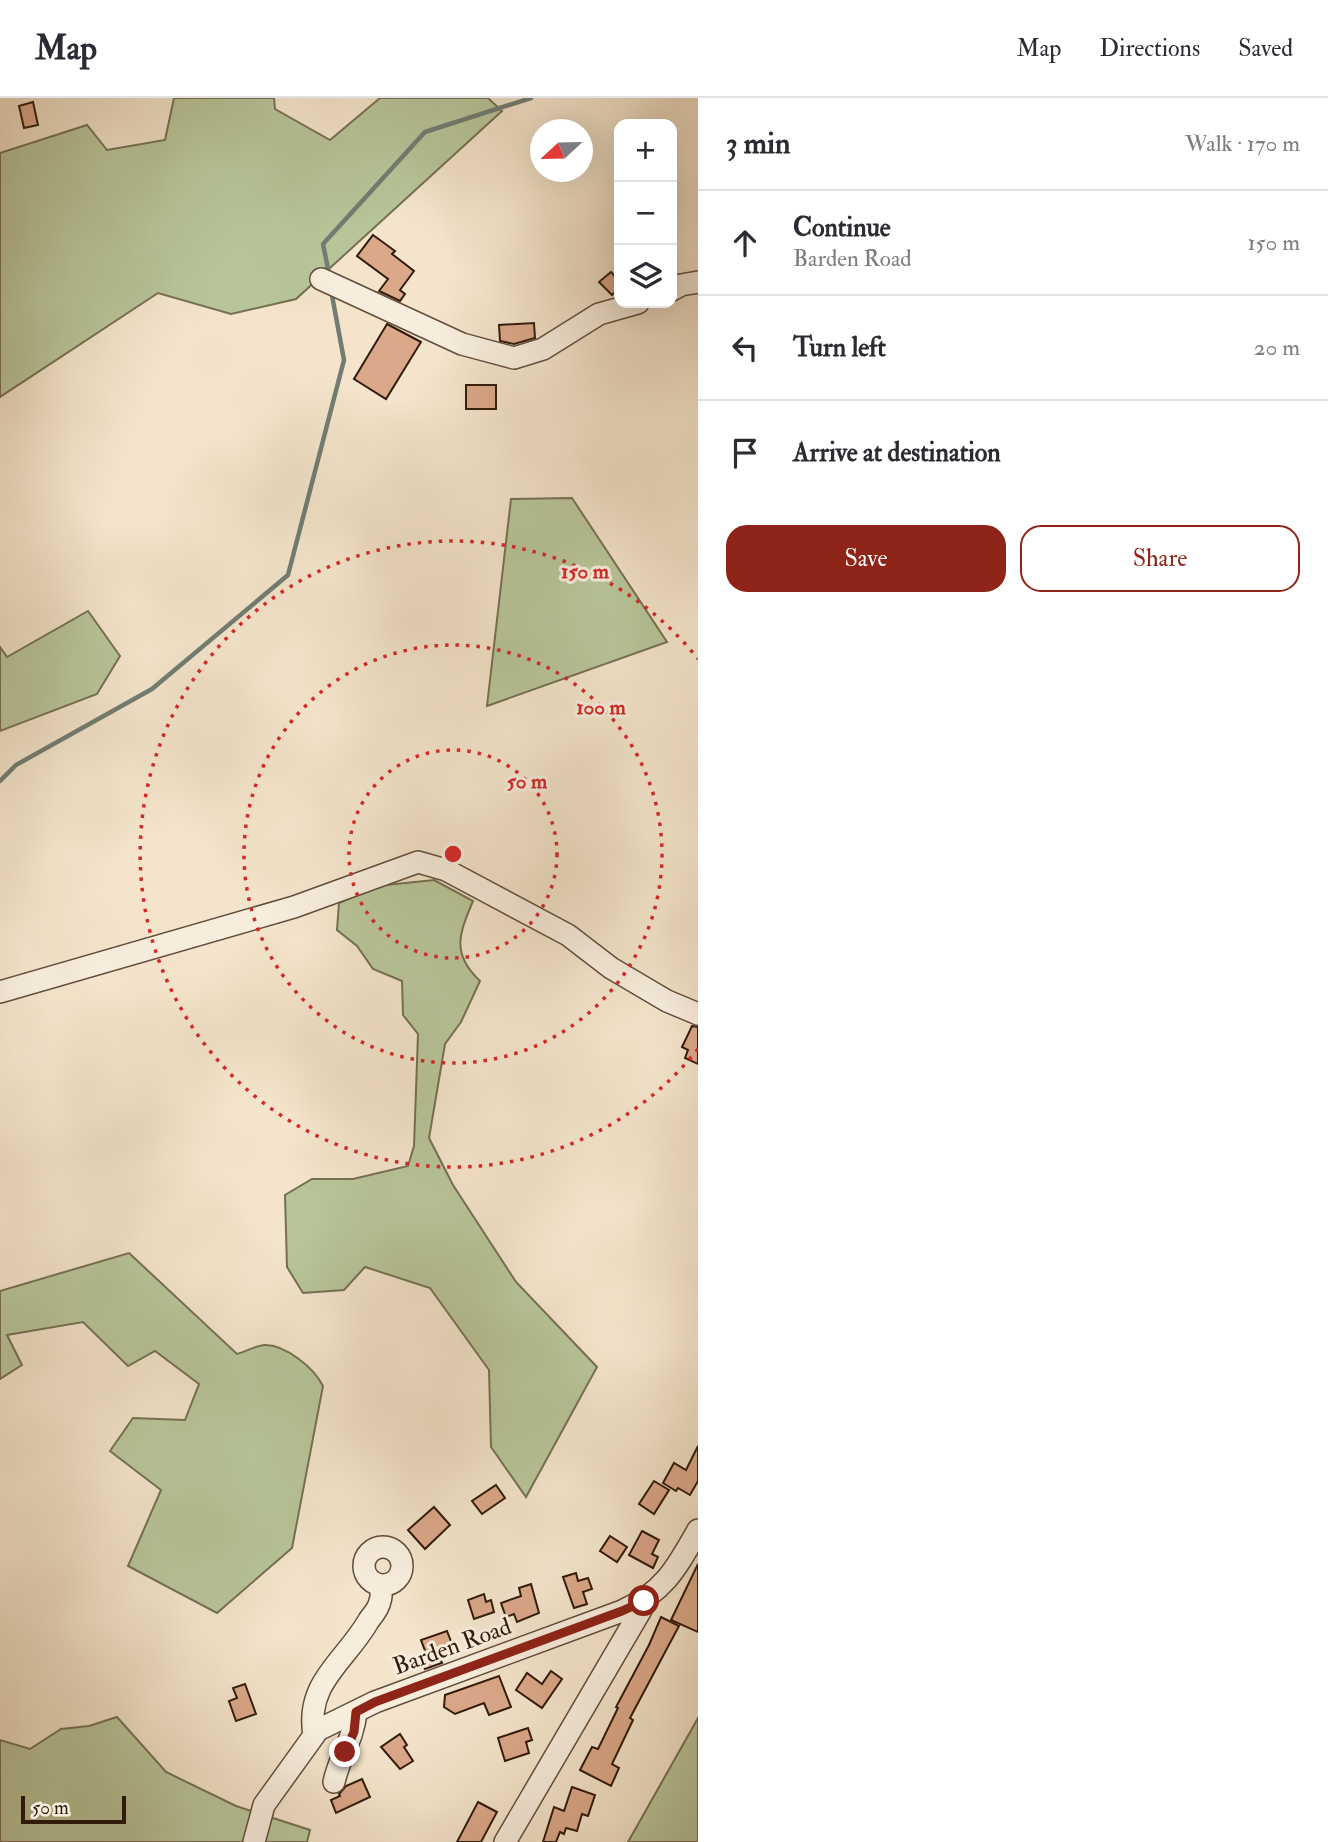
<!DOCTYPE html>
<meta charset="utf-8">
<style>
:root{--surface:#fff;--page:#f2f2f3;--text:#2b2b33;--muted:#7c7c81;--line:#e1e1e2;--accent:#8f2418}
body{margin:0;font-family:"IM FELL Double Pica",serif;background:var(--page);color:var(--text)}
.controls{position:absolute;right:21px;top:21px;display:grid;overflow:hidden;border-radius:14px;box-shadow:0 7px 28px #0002}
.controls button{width:63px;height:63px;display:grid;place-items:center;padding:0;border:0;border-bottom:2px solid var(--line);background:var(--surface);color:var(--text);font:35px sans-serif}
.compass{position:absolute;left:530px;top:21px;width:63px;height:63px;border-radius:50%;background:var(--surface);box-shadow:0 7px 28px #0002;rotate:248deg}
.scale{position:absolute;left:21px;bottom:18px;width:105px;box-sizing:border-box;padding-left:7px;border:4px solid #321b0b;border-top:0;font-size:19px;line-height:24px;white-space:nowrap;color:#321b0b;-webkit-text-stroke:5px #f7eddd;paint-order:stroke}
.stop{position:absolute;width:21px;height:21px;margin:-16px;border:5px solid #8f2418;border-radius:50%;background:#fff}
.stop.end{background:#8f2418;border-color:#fff;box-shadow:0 2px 7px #0008}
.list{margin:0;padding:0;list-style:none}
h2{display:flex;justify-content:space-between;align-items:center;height:91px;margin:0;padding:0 28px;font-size:30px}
h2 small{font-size:23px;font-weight:400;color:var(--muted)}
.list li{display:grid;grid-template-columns:46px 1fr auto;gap:21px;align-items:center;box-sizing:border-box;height:105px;padding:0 28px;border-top:2px solid var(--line)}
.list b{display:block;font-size:26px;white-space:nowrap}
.list p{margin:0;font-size:23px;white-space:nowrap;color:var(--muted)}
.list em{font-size:23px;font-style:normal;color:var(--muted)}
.actions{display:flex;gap:14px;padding:21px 28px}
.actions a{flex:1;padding:16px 0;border:2px solid var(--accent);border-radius:21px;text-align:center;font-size:24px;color:var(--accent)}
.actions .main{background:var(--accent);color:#fff}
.icon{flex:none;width:38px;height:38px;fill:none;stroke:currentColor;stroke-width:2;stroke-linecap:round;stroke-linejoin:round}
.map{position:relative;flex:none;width:698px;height:1744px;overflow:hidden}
header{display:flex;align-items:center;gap:42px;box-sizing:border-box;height:98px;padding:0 35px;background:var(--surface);border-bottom:2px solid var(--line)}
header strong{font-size:33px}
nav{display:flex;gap:38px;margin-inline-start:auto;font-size:24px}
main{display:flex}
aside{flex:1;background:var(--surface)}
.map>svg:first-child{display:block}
</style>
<header>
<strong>Map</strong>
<nav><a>Map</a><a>Directions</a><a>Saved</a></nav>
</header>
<main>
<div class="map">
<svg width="698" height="1744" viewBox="0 0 698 1744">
<rect width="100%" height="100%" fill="#f3e4cb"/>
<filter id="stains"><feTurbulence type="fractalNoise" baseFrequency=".00286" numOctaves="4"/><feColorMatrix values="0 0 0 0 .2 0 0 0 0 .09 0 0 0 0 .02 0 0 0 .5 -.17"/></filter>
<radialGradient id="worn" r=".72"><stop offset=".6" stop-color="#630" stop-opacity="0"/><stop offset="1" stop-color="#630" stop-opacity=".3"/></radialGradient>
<!-- green -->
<g fill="#b8c59a" stroke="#757052" stroke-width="2">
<polygon points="174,0 274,0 275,11 330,42 380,0 488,0 502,13 296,201 231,216 158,195 0,299 0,55 87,27 107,52 165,42"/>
<polygon points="572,400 667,544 487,608 511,401"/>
<polygon points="88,513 120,558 97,596 0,633 0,549 7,559"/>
<path d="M434,782L473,803C459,836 451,856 480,883L461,924L445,946L429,1040L453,1087L516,1184L597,1269L526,1399L491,1349L489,1272L430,1190L365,1169L344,1192L303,1195L287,1169L285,1097L312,1081H353L408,1068L414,1048L418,936L403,917L402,883L373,871L357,848L337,832L339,805L376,788Z"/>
<path d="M129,1155L237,1256C245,1254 257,1247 265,1247C286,1247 314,1270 323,1288L292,1450L217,1515L128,1468L161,1392L110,1353L133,1320L185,1322L199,1286L155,1253L128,1268L83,1224L7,1237L22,1267L0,1281V1193Z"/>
<polygon points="117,1619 166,1674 236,1708 310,1732 307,1744 0,1744 0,1642 30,1651 61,1631 89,1628"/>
<polygon points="698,1620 698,1744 628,1744"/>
</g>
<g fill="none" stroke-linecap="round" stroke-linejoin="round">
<!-- stream -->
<g stroke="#717d72" stroke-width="4.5">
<polyline points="329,176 323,146 425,34 531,0"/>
<polyline points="0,683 16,667 152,591 288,477 344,262 331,192"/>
</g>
</g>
<!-- building -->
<g fill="#dba889" stroke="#321b0b" stroke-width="2">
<polygon points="33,4 38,27 24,30 19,8"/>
<polygon points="373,137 395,153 392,156 414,173 400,192 405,196 400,203 379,193 388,181 357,158"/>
<polygon points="611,174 619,183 619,190 612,197 599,184"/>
<polygon points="534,225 535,240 514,246 500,243 499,227"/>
<polygon points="387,226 421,244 386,301 354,281"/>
<rect x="466" y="287" width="30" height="24"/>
<polygon points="692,928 698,929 698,966 685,960 688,952 682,949"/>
<polygon points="698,1348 698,1383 690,1397 678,1390 676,1393 663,1385 674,1365 686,1372"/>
<polygon points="654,1383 669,1392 654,1416 639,1406"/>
<polygon points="496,1387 505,1400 482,1416 472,1403"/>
<polygon points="434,1409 450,1427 425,1451 408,1432"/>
<polygon points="642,1433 659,1442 652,1456 658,1459 653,1470 629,1457"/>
<polygon points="610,1438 627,1449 617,1464 600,1453"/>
<polygon points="698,1466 698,1534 671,1522"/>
<polygon points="576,1475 578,1483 588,1480 592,1491 583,1494 587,1506 574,1510 563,1479"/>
<polygon points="531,1486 539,1515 517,1524 514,1516 506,1519 501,1505 521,1498 519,1490"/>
<polygon points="484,1496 486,1504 491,1502 494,1514 474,1521 468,1502"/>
<polygon points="661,1519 679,1528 630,1620 633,1622 612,1666 619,1670 611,1688 580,1672 592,1649 598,1651 618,1610 616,1609 649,1547"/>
<polygon points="447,1533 454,1551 438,1556 442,1565 425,1571 421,1560 427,1558 421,1542"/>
<polygon points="551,1573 562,1581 542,1610 516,1592 527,1575 542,1586"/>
<polygon points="499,1578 511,1609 489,1617 484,1605 455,1616 444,1609 445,1597"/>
<polygon points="245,1586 256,1616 236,1623 229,1603 237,1600 233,1590"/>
<polygon points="528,1630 532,1642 526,1644 529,1655 505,1663 498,1640"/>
<polygon points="400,1636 407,1647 404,1649 413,1663 400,1671 381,1649"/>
<polygon points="362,1681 370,1699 336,1715 331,1702 340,1698 339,1696 346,1688"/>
<polygon points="572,1689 595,1697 588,1718 582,1716 577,1733 566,1730 564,1736 560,1734 556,1744 543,1744 554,1709 564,1713"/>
<polygon points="478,1704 497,1714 481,1744 457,1744"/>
</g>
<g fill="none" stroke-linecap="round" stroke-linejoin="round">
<defs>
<g id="minor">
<polyline points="321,181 462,246 514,260 543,251 599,216 638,205"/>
<polyline points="672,192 681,187 698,184"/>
<polyline points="0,894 294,809 418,764 446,772 568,837 611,870 667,903 698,916"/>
<circle cx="383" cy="1468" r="19"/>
<path d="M314,1637C305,1584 346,1563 369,1522C373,1517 379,1510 380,1503C382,1498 381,1492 381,1487"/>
<path d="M334,1684C340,1657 353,1643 356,1614"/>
<path d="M254,1744L264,1707L318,1632L375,1604L622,1513C664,1494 676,1471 698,1432"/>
<polyline points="505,1744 641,1512 644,1503"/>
</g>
</defs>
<!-- minor casing -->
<use href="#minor" stroke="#624d3b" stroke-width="24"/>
<!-- minor -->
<use href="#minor" stroke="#f7eddd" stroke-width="21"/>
</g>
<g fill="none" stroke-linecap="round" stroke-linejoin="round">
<!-- route -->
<polyline stroke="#8f2418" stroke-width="9" points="345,1654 354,1634 356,1614 375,1604 622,1513 644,1503"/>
</g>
<!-- distance rings -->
<g fill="none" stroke="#d62828" stroke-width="3.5" stroke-dasharray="3.5 7">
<circle cx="453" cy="756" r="104"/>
<circle cx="453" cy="756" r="209"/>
<path d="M698 951A313 313 0 1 1 698 561"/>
</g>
<g text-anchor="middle" stroke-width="6" stroke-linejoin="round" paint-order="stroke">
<!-- street labels -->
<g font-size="24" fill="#321b0b" stroke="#f7eddd">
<text transform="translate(452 1548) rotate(-20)" y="8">Barden Road</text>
</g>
</g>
<circle cx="453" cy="756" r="10" fill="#d62828" stroke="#f7eddd" stroke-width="3.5"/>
<g font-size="21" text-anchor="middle" font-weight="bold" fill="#d62828" stroke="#f7eddd" stroke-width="6" stroke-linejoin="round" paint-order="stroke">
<text x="585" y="480">150 m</text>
<text x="601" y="616">100 m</text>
<text x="527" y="690">50 m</text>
</g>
<rect width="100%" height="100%" filter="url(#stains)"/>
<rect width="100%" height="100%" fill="url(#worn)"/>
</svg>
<div class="controls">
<button>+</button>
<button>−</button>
<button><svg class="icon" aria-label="layers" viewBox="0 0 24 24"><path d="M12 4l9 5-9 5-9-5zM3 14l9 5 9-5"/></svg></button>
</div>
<svg class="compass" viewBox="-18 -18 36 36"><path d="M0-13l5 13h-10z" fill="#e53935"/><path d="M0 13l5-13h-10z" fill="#7c7c81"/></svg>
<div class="scale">50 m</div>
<div class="stop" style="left:644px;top:1503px"></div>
<div class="stop end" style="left:345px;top:1654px"></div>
</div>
<aside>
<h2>3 min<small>Walk · 170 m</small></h2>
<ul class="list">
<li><svg class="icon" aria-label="ahead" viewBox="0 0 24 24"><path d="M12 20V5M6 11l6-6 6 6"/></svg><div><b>Continue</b><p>Barden Road</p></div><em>150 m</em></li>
<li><svg class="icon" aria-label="left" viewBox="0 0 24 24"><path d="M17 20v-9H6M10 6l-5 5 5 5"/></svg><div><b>Turn left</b></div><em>20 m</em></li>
<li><svg class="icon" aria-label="arrive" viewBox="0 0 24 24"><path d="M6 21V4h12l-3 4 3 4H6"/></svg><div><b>Arrive at destination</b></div></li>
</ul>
<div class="actions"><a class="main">Save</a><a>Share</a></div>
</aside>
</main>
